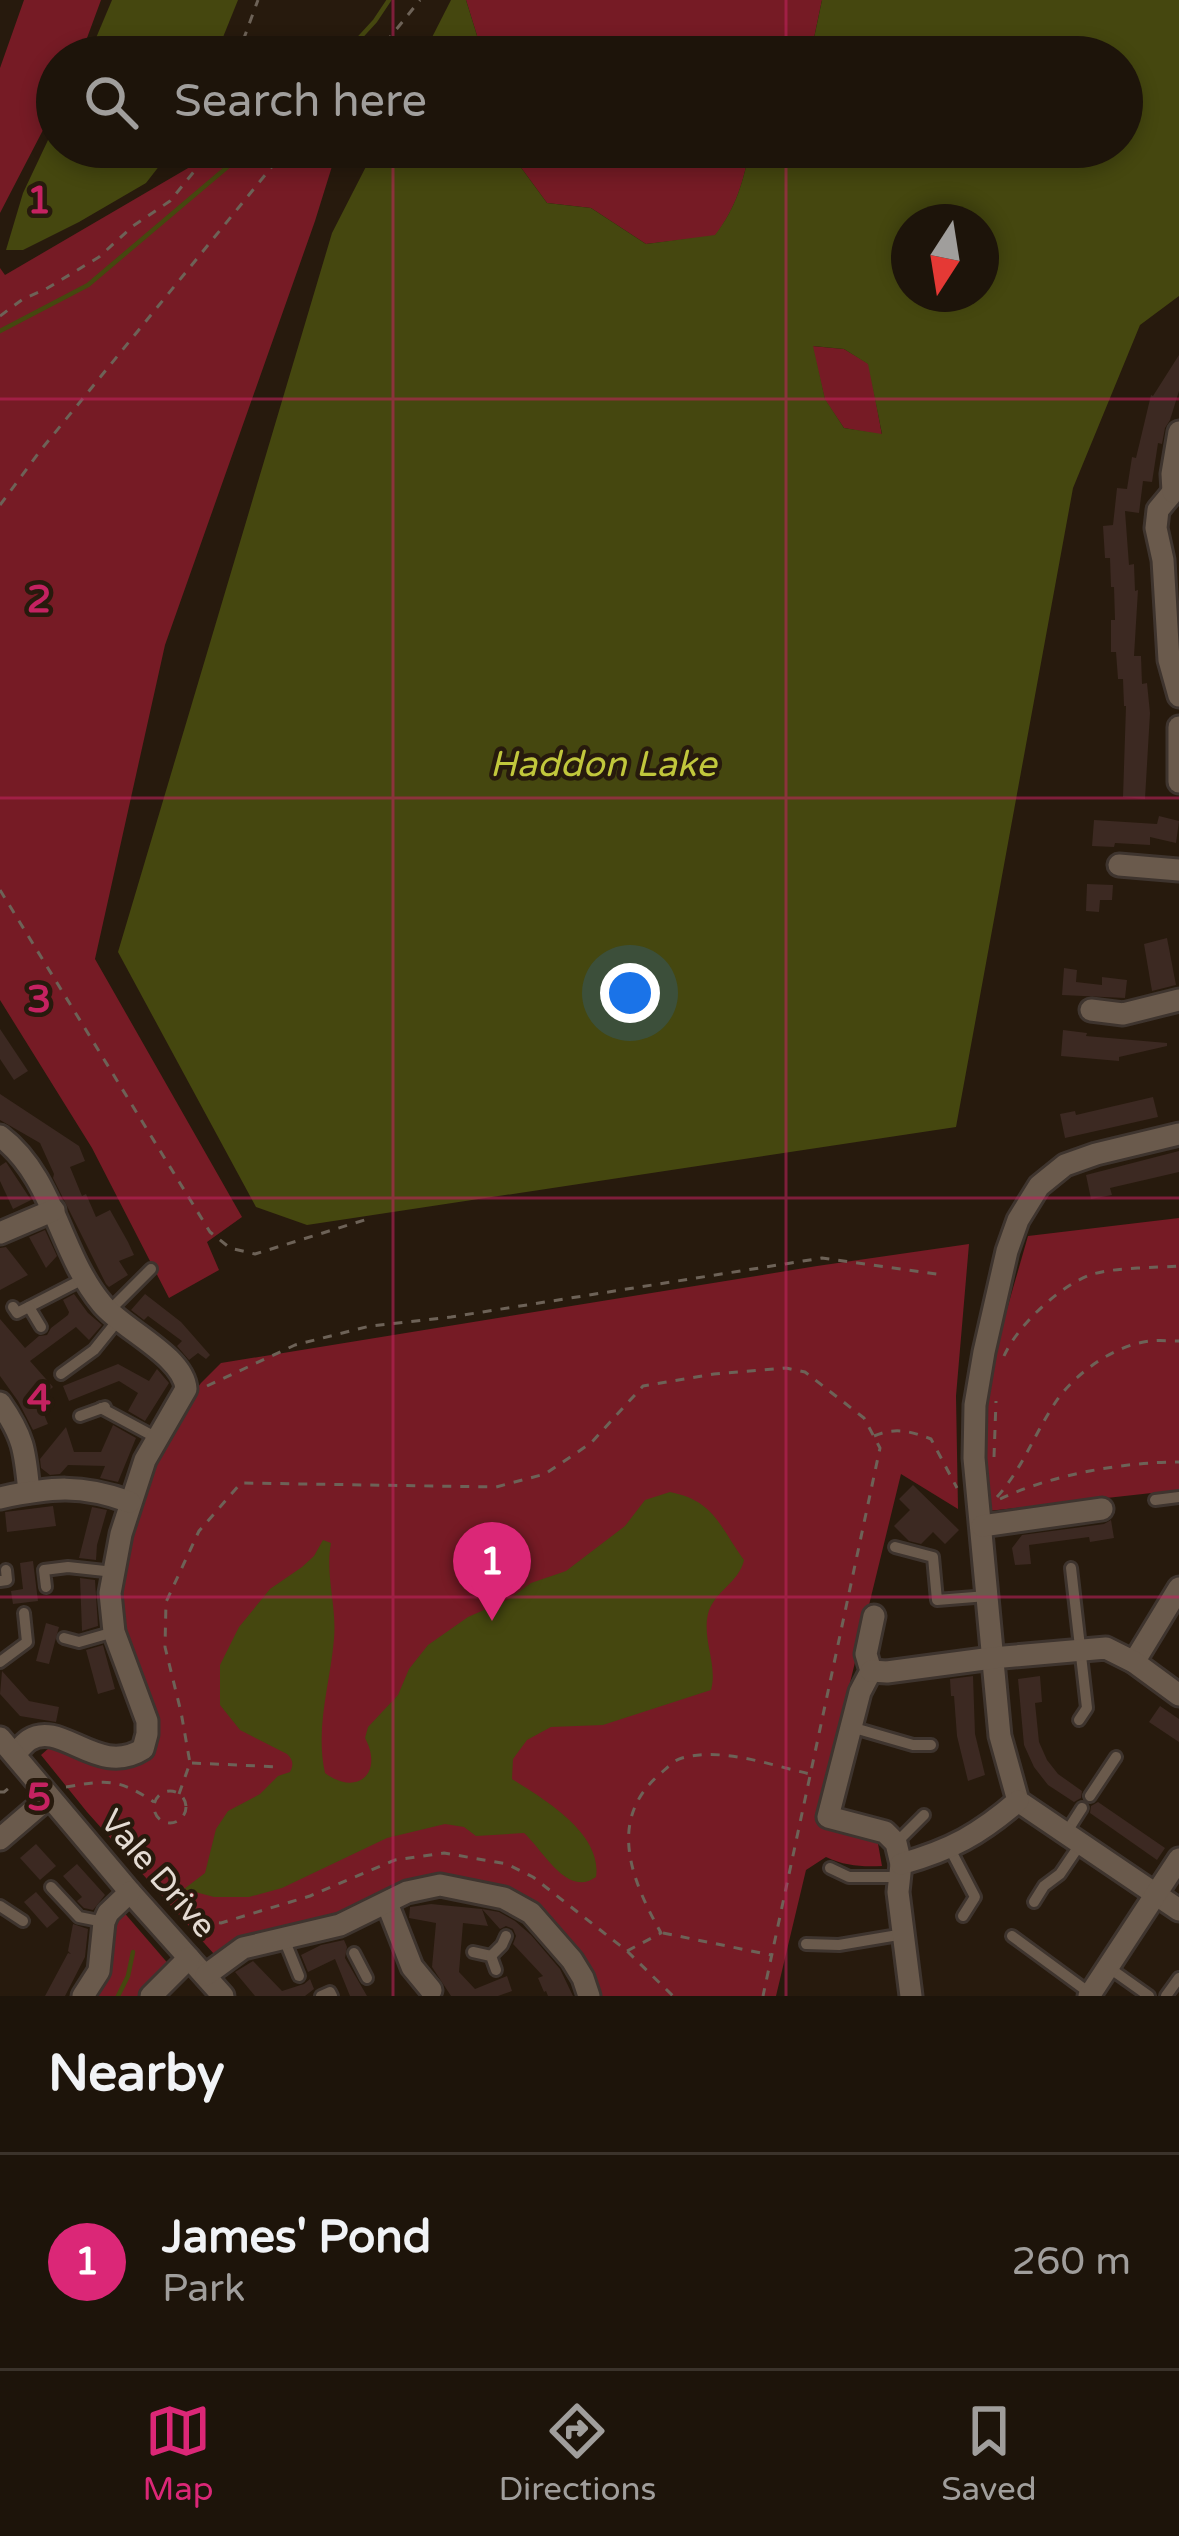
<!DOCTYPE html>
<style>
:root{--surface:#1d140a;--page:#251d13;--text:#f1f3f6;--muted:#a09e9c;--line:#3b332b;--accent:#db2777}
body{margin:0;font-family:"Varela Round",sans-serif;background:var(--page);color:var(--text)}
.compass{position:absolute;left:891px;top:204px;width:108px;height:108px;border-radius:50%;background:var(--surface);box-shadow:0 6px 18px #0003;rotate:192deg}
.you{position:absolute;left:630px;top:993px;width:42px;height:42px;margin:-30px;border:9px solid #fff;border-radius:50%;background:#1a73e8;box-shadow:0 0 0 18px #1a73e833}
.badge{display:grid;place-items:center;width:78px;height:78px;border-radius:50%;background:var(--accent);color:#fff;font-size:39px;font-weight:700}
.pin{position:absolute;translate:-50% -99px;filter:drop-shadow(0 3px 6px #0008)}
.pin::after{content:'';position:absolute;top:63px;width:42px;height:36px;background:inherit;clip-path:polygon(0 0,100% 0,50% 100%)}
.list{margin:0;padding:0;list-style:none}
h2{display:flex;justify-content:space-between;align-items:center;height:156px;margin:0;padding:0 48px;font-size:51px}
h2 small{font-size:39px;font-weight:400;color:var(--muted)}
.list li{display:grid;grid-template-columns:78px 1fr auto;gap:36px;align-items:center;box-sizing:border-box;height:216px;padding:0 48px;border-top:3px solid var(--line)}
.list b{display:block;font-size:45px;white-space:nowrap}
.list p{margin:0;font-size:39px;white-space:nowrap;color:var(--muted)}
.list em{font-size:39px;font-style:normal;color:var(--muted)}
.icon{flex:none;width:66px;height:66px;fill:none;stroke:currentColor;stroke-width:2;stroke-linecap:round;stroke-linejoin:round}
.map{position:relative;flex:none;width:1179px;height:1996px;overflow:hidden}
.search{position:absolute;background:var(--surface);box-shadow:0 6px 18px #0003;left:36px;right:36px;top:36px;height:132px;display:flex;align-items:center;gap:30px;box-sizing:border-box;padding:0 42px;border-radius:66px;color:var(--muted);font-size:45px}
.sheet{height:372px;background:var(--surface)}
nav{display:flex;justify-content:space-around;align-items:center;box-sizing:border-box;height:168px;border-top:3px solid var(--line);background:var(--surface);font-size:33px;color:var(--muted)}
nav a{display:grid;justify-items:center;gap:6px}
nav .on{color:var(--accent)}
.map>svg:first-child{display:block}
</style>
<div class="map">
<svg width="1179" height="1996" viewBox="0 0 1179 1996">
<rect width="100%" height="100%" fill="#271a0d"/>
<!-- green -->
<g fill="#761b25">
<polygon points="24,0 101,0 80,57 57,57 57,103 0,213 0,68"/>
<polygon points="466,0 822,0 810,57 481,57 479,42"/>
<polygon points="201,147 338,147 315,221 165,645 95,959 242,1217 207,1242 219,1270 169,1298 92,1148 0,1000 0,268 5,275 195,164"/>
<path d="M506,147H750C744,181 736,208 715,236L646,244L591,208L547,203Z"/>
<polygon points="812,346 844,349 869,364 882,435 844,428 825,400"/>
<polygon points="1179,1218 1179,1490 988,1511 984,1420 997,1344 1028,1236"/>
<path d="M969,1244L956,1396L958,1509L901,1474L816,1822L877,1838L882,1866C862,1867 845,1866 826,1857L806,1870L776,1996H596L538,1909L441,1880L318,1928L235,1943L214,1954L87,1812L41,1755L57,1741L145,1750L118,1632L115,1594L132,1517L172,1421L201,1383L221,1363L817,1266Z"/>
<polygon points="121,1909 171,1967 143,1996 91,1996 109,1925"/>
</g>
<!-- water -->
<g fill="#45470f" fill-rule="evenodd">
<polygon points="112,0 238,0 215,57 88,57"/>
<polygon points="451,0 466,0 479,42 481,57 422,57"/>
<path d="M822,0H1179V296L1140,325L1073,488L956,1127L307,1225L256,1207L118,952L332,233L376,147H506L547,203L591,208L646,244L715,235C736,208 744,180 750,147H1122V57H810ZM909,222H981V294H909ZM813,346L844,349L868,364L882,434L844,428L825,399Z"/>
<polygon points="57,121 57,147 174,147 146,183 79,222 23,250 6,250 23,193"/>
<path d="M670,1492C715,1501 719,1526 744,1560C739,1583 714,1591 708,1614C702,1640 718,1665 711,1690L603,1725L551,1727L527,1740L513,1759L512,1779C544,1799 603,1834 596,1877C567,1898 543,1850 524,1833L476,1836L464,1827L445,1824L387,1838L282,1888L249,1897H214L184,1889L205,1873L216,1829L228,1811L260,1794L278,1776L290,1772C294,1764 293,1760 287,1754L240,1730L220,1705V1665L239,1627L270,1589L302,1567L314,1556L323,1540L331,1543C325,1576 337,1606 334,1639C330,1685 315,1727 325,1773C357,1797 384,1773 365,1738L368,1727L398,1695L409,1669L428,1645L468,1617L509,1599L531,1583L566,1571L625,1526L645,1500Z"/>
</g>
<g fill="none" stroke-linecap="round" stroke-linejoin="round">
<!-- stream -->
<g stroke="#45470f" stroke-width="4.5">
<polyline points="342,57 375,21 389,0"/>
<polyline points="0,331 88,285 251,147"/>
<polyline points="118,1996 128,1976 133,1952"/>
</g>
</g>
<!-- building -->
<g fill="#3c2922">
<polygon points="1179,355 1179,391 1170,420 1165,428 1162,444 1158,443 1152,482 1143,481 1139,513 1125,511 1129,565 1134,564 1135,591 1138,590 1134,656 1141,656 1142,684 1147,683 1150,713 1145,799 1123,797 1126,706 1124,706 1123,679 1118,679 1116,652 1111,652 1111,620 1115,620 1114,587 1111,587 1110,558 1105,558 1103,526 1113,525 1117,488 1127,489 1132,457 1136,458 1151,395 1153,396"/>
<polygon points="1159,816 1179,821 1176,843 1150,837 1150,845 1115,843 1114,847 1092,846 1094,820 1157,824"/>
<polygon points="1087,884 1113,885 1112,900 1100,900 1099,912 1086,911"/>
<polygon points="1167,938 1176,985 1152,991 1144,944"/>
<polygon points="1064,968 1077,970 1076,982 1102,985 1102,977 1127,980 1125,998 1062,995"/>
<polygon points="0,1029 28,1071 14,1080 0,1059"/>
<polygon points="1063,1030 1087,1033 1086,1036 1167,1043 1167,1046 1119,1057 1119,1061 1061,1056"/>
<polygon points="0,1094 79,1146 85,1161 70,1167 82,1196 86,1194 96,1217 110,1210 128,1242 134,1255 119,1261 128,1275 109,1287 106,1284 53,1178 54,1174 40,1143 0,1120"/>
<polygon points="1153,1097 1158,1117 1065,1138 1060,1114 1075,1111 1076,1115"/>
<polygon points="1179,1151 1179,1172 1110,1188 1112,1195 1091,1199 1086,1175"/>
<polygon points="6,1162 31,1200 13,1209 0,1181 0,1166"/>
<polygon points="45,1230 57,1256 46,1268 29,1237"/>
<polygon points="6,1247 28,1275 0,1290 0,1248"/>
<polygon points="74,1294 88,1313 102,1325 89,1340 76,1327 30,1361 53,1387 38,1400 48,1424 33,1430 18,1401 0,1376 0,1319 25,1348 39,1336 47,1335 51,1328 68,1315 69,1312 63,1300"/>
<polygon points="145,1294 181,1322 210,1355 206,1359 198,1353 189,1360 177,1346 182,1341 148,1316 144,1320 131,1310"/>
<polygon points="118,1364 149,1381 157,1369 169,1383 145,1421 128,1411 138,1393 119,1381 69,1401 63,1386"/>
<polygon points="113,1425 136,1438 118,1482 100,1478 105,1466 68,1465 60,1474 50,1475 41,1468 40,1459 66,1427 74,1452 101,1452"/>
<polygon points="913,1485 959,1530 945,1544 933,1532 921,1544 909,1541 894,1526 910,1510 899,1499"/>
<polygon points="53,1506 56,1526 7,1532 5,1512"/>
<polygon points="92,1507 107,1510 97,1545 96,1560 79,1558"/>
<polygon points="1111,1520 1114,1538 1090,1542 1089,1537 1029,1545 1031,1564 1015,1565 1012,1548 1022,1535 1104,1524"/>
<polygon points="33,1561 38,1601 13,1604 11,1591 23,1589 20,1563"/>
<polygon points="80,1578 95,1580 98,1626 82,1631"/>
<polygon points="46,1623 59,1627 49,1664 36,1661"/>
<polygon points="103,1645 115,1689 98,1694 86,1650"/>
<polygon points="2,1671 29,1701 59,1707 56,1722 20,1716 0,1694"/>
<polygon points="973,1676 975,1734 985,1775 968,1781 957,1736 954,1696 951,1696 950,1679"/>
<polygon points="1040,1676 1042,1702 1035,1703 1039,1742 1047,1760 1058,1774 1082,1791 1081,1798 1074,1802 1048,1785 1034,1767 1024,1745 1018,1679"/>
<polygon points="1160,1706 1179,1719 1179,1742 1149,1722"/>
<polygon points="1098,1802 1165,1848 1157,1860 1090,1813 1091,1806"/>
<polygon points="36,1844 56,1866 40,1880 20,1858"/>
<polygon points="77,1864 105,1895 93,1910 84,1908 77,1901 82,1897 63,1876"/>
<polygon points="36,1892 59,1918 47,1928 24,1902"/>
<polygon points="431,1904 482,1909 488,1926 463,1923 459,1972 475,1989 507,1976 512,1991 498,1996 451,1996 432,1967 436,1923 409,1918 410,1907"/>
<polygon points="482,1909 499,1912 515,1921 531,1935 560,1969 573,1996 548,1996 546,1991 544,1992 538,1978 543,1976 513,1944 516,1936 513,1929 506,1926 500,1929"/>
<polygon points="73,1924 88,1929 85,1957 65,1996 45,1996 68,1953 71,1954 68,1951"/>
<polygon points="344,1940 347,1947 345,1958 367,1996 350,1996 335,1959 308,1972 301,1955 321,1945"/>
<polygon points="253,1961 282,1991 304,1984 310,1979 314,1989 305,1996 255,1996 235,1972"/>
</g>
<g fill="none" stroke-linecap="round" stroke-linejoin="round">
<defs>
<g id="service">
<polyline points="13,1307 17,1313 85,1278"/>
<polyline points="29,1307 41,1327"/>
<polyline points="109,1311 151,1269"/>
<polyline points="61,1374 94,1350 119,1319"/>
<polyline points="101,1408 155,1437"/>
<polyline points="80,1416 105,1407"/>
<polyline points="1155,1500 1179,1497"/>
<polyline points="895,1547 933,1557 937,1600 987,1596"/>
<polyline points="1071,1568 1087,1708 1079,1720"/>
<polyline points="0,1581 7,1580 6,1570"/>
<polyline points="46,1587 44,1570 68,1567 114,1572"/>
<polyline points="64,1638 79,1642 114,1632"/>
<polyline points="0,1662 27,1642 24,1613"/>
<polyline points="851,1727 913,1745 931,1745"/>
<polyline points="1090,1796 1116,1757"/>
<polyline points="1066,1833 1082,1808"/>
<polyline points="896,1843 924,1815"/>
<polyline points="949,1847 975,1897 963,1916"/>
<polyline points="830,1868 849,1877 900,1877"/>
<polyline points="51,1887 79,1917 104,1922"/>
<polyline points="1034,1902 1044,1886 1060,1874 1081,1843"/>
<polyline points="0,1906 23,1921"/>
<polyline points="1012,1936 1091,1994"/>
<polyline points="284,1939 299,1976"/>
<polyline points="806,1944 839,1945 904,1934"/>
<polyline points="473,1952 491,1956 496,1970"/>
<polyline points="354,1953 367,1978"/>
<polyline points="491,1956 502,1945 506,1936"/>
<polyline points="1108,1967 1149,1996"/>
<polyline points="321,1996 330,1992 332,1996"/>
<polyline points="1166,1996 1179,1978"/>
</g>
<g id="minor">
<polyline points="1179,490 1173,492 1158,510 1156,528 1163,560 1169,660 1179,696"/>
<polyline points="1173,492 1172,474 1179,432"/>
<polyline points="1179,727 1179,782"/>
<polyline points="1119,865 1179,870"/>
<polyline points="1091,1010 1123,1014 1179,1000"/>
<polyline points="1179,1134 1096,1154 1065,1165 1039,1186 1018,1220 1007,1251 984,1352 975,1405 974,1458 1000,1736 1018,1801 1179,1910"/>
<path d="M0,1136C55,1178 59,1253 102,1304C122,1329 184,1356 186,1389L145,1460L121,1534L110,1593L114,1632L147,1721V1734L143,1749C98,1778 61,1719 29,1740C23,1744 19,1750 15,1754"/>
<polyline points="0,1233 54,1210"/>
<path d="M0,1403C24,1437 25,1451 29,1492"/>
<path d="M0,1498C51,1487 81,1484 130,1502"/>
<polyline points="982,1526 1102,1509"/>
<polyline points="874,1616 866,1654 871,1671 860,1692 828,1817 885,1832 896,1843 901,1864 898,1892 911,1996"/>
<polyline points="1134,1662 1179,1588"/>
<polyline points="871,1671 887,1672 992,1658 1106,1648 1134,1662 1179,1695"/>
<polyline points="0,1738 130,1892 223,1996"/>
<polyline points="0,1839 49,1797"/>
<path d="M901,1864C951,1850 980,1834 1018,1801"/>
<polyline points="387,1903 412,1967 431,1990"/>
<polyline points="206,1975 243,1948 340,1925 407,1892 440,1885 504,1898 531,1913 572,1960 583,1978 589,1996"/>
<polyline points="83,1996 99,1971 104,1922 108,1913 130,1892"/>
<polyline points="151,1996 189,1958"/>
<polyline points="1089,1996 1179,1859"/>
</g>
</defs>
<!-- service casing -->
<use href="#service" stroke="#3e342e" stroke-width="16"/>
<!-- minor casing -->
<use href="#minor" stroke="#3e342e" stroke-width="27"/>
<!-- path -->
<g stroke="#6d6257" stroke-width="3" stroke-dasharray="9 9" stroke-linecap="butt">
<polyline points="237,57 258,0"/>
<polyline points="374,57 420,0"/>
<polyline points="0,316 23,299 46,289 99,257 133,226 170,201 214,147"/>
<polyline points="0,505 40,451 288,147"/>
<polyline points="0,890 210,1232 230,1248 255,1254 371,1218"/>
<path d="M1004,1356C1017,1326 1061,1284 1093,1274C1118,1267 1153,1268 1179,1266"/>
<polyline points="207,1386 295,1345 370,1326 451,1317 822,1258 944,1275"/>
<path d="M874,1436C895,1427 910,1431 931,1439L957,1488"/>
<polyline points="994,1457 996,1401"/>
<path d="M997,1497C1023,1468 1035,1432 1057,1400C1077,1372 1116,1344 1151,1341C1160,1340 1170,1341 1179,1341"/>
<path d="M1000,1499C1051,1475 1122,1462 1179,1462"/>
<polyline points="192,1763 281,1767"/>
<path d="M66,1787C107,1780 118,1778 154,1802"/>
<circle cx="170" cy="1807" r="16"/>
<polyline points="0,1792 4,1792 14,1784"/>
<polyline points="179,1794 190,1763 181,1712 165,1647 166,1602 199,1531 241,1483 496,1487 545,1474 591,1443 643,1386 714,1374 786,1368 805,1372 864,1418 880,1448 763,1996"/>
<polyline points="183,1920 221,1923 310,1896 395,1860 444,1853 507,1864 533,1877 627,1951 673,1996"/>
<polyline points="663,1933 771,1955"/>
<path d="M627,1951L661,1933C632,1881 606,1820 660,1774C667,1768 674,1760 682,1758C723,1747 770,1765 810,1774"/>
</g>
<!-- service -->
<use href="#service" stroke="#6a5a4c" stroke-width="10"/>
<!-- minor -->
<use href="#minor" stroke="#6a5a4c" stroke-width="21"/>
</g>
<!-- grid -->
<path fill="none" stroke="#c42261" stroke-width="3" stroke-opacity="0.55" d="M393,0V57M786,0V57M393,147V1996M786,147V1996M0,399H1179M0,798H1179M0,1198H1179M0,1597H1179"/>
<g text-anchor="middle" stroke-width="9" stroke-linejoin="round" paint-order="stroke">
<!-- street labels -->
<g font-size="33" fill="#e4dbd3" stroke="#271a0d">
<text transform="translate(159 1873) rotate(49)" y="12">Vale Drive</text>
</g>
<!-- water labels -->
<g font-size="36" font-style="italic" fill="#c1c73c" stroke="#271a0d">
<text x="603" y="776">Haddon Lake</text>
</g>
</g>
<g font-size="39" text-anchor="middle" font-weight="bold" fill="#c42261" stroke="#271a0d" stroke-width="9" stroke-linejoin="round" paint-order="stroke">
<text x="39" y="213">1</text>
<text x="39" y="612">2</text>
<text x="39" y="1012">3</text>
<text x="39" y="1411">4</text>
<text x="39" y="1810">5</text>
</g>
</svg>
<svg class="compass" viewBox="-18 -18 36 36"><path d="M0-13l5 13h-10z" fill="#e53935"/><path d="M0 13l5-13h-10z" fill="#a09e9c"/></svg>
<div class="you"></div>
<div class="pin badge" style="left:492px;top:1621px">1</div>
<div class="search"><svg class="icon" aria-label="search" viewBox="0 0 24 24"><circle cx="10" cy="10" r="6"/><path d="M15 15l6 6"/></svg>Search here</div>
</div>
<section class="sheet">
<h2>Nearby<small></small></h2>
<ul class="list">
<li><span class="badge">1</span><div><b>James' Pond</b><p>Park</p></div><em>260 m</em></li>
</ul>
</section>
<nav>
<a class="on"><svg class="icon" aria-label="map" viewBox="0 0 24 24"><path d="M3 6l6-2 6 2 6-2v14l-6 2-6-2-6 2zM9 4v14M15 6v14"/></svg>Map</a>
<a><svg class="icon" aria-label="directions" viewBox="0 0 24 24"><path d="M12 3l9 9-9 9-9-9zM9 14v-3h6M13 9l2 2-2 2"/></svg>Directions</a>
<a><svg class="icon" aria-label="saved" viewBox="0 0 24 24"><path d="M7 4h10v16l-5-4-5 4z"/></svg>Saved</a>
</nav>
